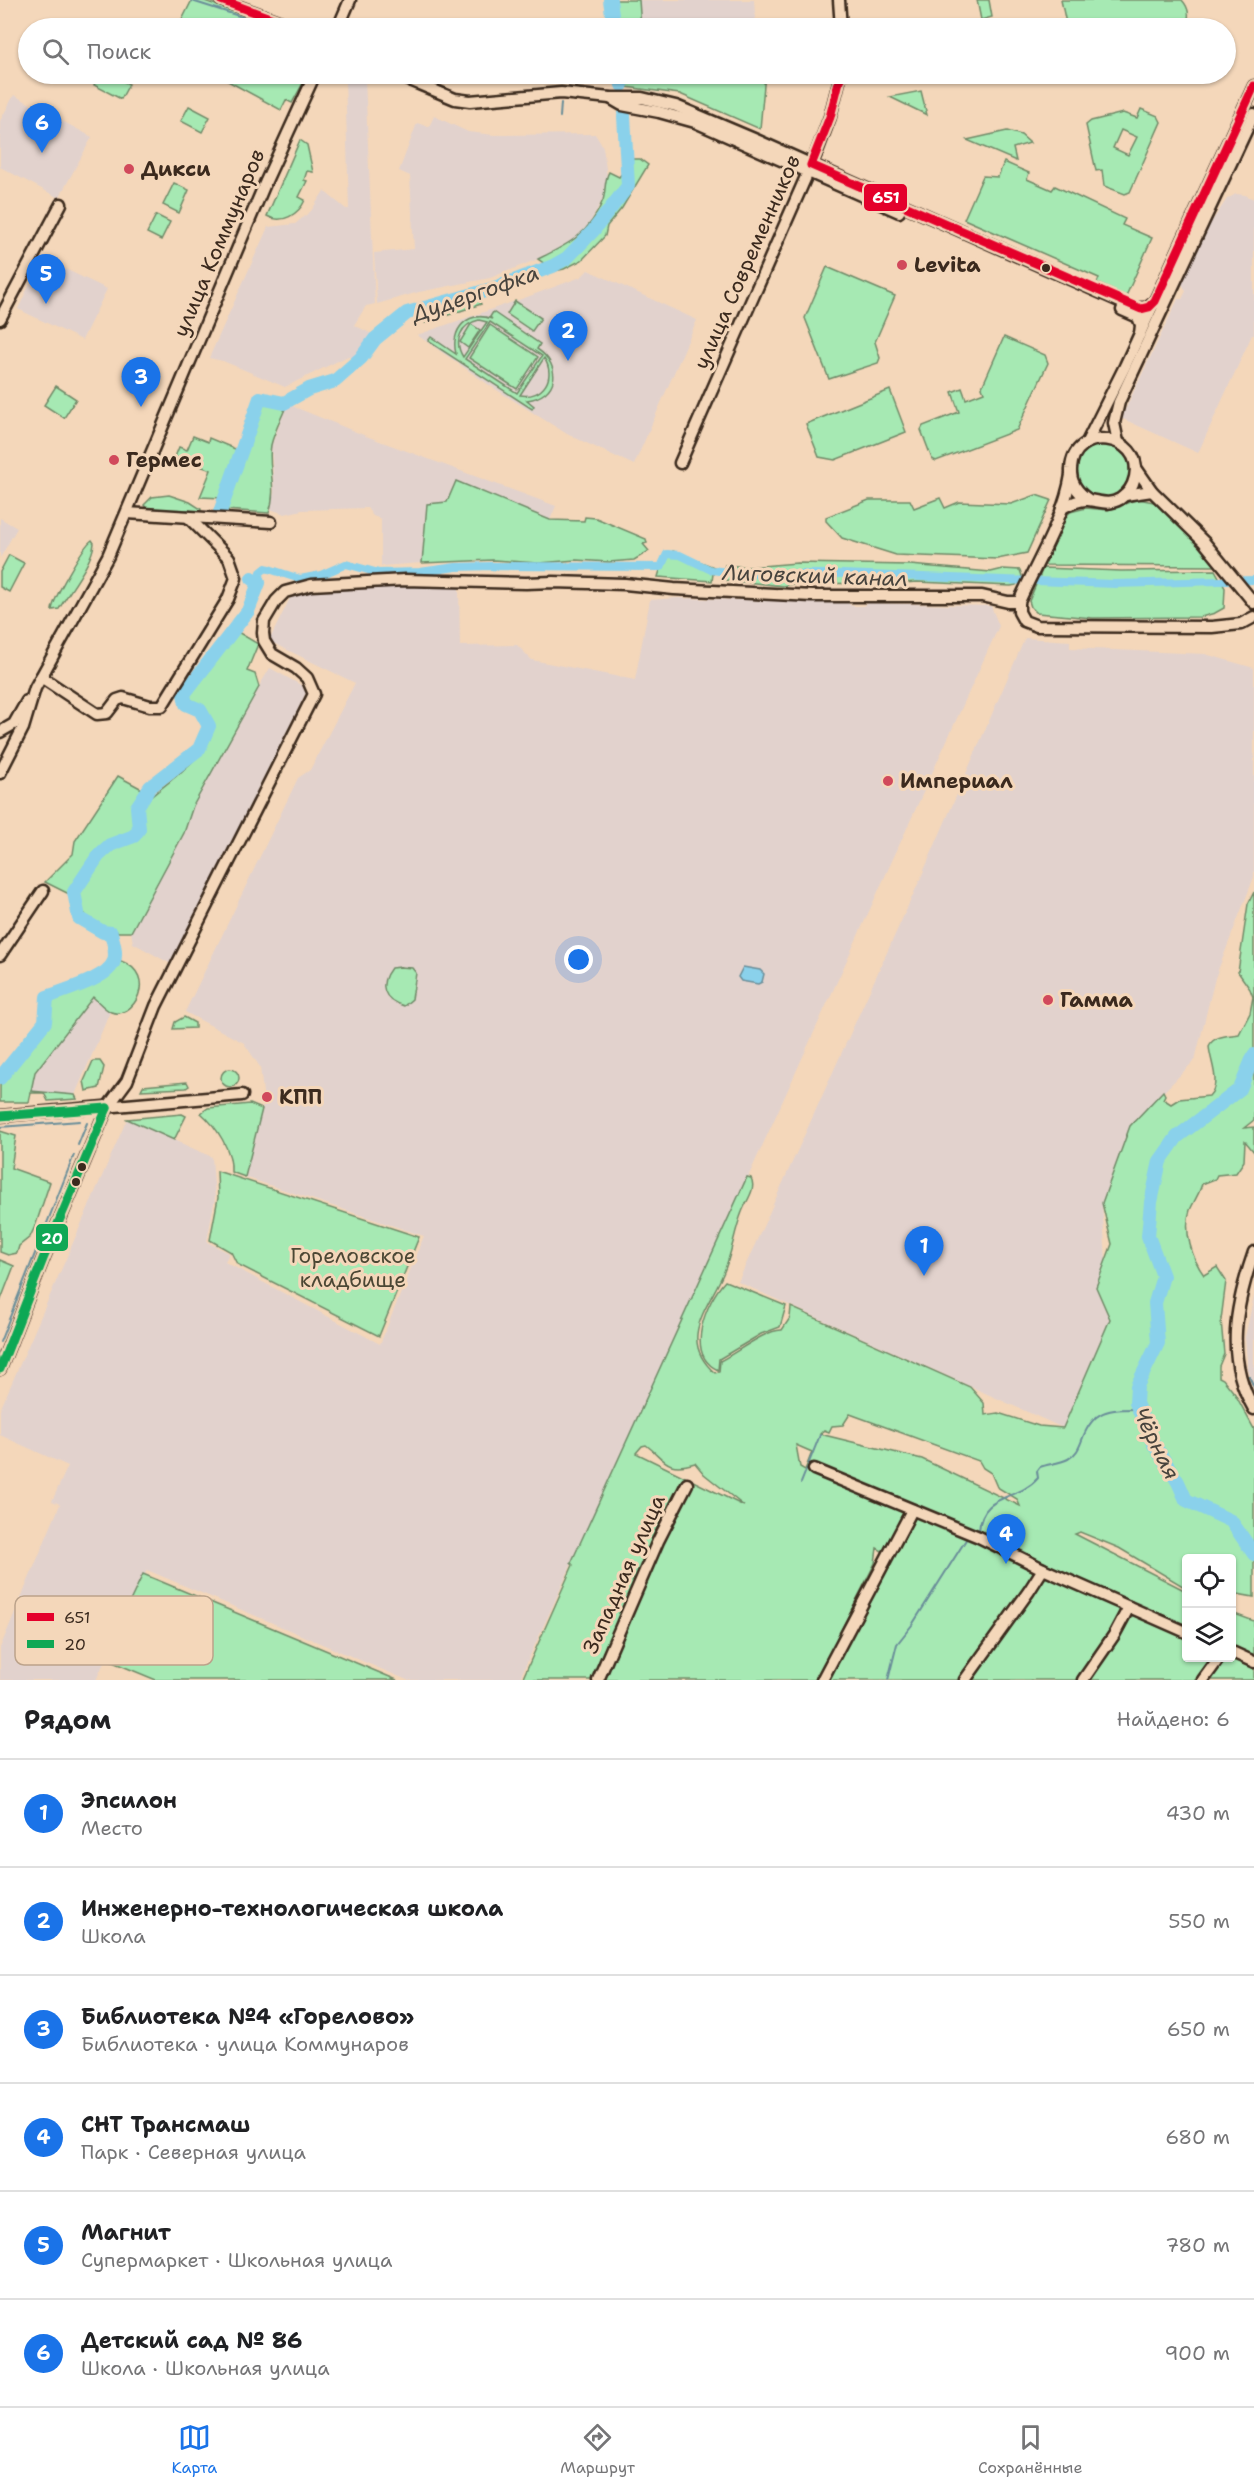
<!DOCTYPE html>
<html lang="ru">
<meta charset="utf-8">
<style>
:root{--surface:#fff;--page:#f2f2f2;--text:#202124;--muted:#757577;--line:#e0e0e0;--accent:#1a73e8}
body{margin:0;font-family:"Shantell Sans",sans-serif;background:var(--page);color:var(--text)}
.controls{position:absolute;right:18px;bottom:18px;display:grid;overflow:hidden;border-radius:6px;box-shadow:0 2px 4px #0004}
.controls button{width:54px;height:54px;display:grid;place-items:center;padding:0;border:0;border-bottom:2px solid var(--line);background:var(--surface);color:var(--text);font:30px sans-serif}
.you{position:absolute;left:579px;top:960px;width:21px;height:21px;margin:-15px;border:4px solid #fff;border-radius:50%;background:#1a73e8;box-shadow:0 0 0 9px #1a73e833}
.badge{display:grid;place-items:center;width:39px;height:39px;border-radius:50%;background:var(--accent);color:#fff;font-size:20px;font-weight:700}
.pin{position:absolute;translate:-50% -50px;filter:drop-shadow(0 2px 3px #0008)}
.pin::after{content:'';position:absolute;top:32px;width:21px;height:18px;background:inherit;clip-path:polygon(0 0,100% 0,50% 100%)}
.list{margin:0;padding:0;list-style:none}
h2{display:flex;justify-content:space-between;align-items:center;height:78px;margin:0;padding:0 24px;font-size:26px}
h2 small{font-size:20px;font-weight:400;color:var(--muted)}
.list li{display:grid;grid-template-columns:39px 1fr auto;gap:18px;align-items:center;box-sizing:border-box;height:108px;padding:0 24px;border-top:2px solid var(--line)}
.list b{display:block;font-size:22px;white-space:nowrap}
.list p{margin:0;font-size:20px;white-space:nowrap;color:var(--muted)}
.list em{font-size:20px;font-style:normal;color:var(--muted)}
.icon{flex:none;width:33px;height:33px;fill:none;stroke:currentColor;stroke-width:2;stroke-linecap:round;stroke-linejoin:round}
.map{position:relative;flex:none;width:1254px;height:1680px;overflow:hidden}
.search{position:absolute;background:var(--surface);box-shadow:0 2px 4px #0004;left:18px;right:18px;top:18px;height:66px;display:flex;align-items:center;gap:15px;box-sizing:border-box;padding:0 21px;border-radius:33px;color:var(--muted);font-size:22px}
.sheet{height:726px;background:var(--surface)}
nav{display:flex;justify-content:space-around;align-items:center;box-sizing:border-box;height:84px;border-top:2px solid var(--line);background:var(--surface);font-size:16px;color:var(--muted)}
nav a{display:grid;justify-items:center;gap:3px}
nav .on{color:var(--accent)}
.map>svg:first-child{display:block}
</style>
<div class="map">
<svg width="1254" height="1680" viewBox="0 0 1254 1680">
<rect width="100%" height="100%" fill="#f4d7ba"/>
<filter id="ink" filterUnits="userSpaceOnUse"><feTurbulence type="fractalNoise" baseFrequency=".0167" numOctaves="2"/><feDisplacementMap in="SourceGraphic" scale="12" xChannelSelector="R" yChannelSelector="G"/><feConvolveMatrix kernelMatrix="1 2 1 2 8 2 1 2 1" color-interpolation-filters="sRGB"/></filter>
<g filter="url(#ink)">
<!-- built -->
<g fill="#e2d2cd">
<polygon points="639,0 754,0 756,28 641,28"/>
<polygon points="345,78 365,78 375,304 366,306 354,325 372,334 353,358 348,356 285,387 223,361 209,358 268,227 295,224 311,211 324,191 346,209 349,209"/>
<polygon points="14,95 92,137 59,198 0,167 0,121"/>
<polygon points="434,116 468,132 494,135 595,134 603,147 607,176 604,197 585,232 570,244 538,259 490,278 419,292 377,304 374,253 414,249 410,176 399,171 417,123 429,127"/>
<polygon points="1236,194 1245,195 1254,199 1254,335 1252,335 1198,453 1121,418 1178,299 1182,299 1186,291 1182,284 1203,239 1201,237 1227,199"/>
<polygon points="42,258 107,289 82,340 18,309"/>
<polygon points="588,270 697,320 634,465 567,434 492,387 417,335 527,297 581,277"/>
<polygon points="287,404 366,436 556,506 550,520 456,481 447,502 427,504 422,563 381,566 381,519 373,516 367,508 302,510 285,514 270,509 274,492 271,446"/>
<polygon points="0,518 17,528 0,558"/>
<polygon points="402,585 459,587 460,646 517,645 532,660 635,680 650,600 677,598 848,603 852,606 863,606 868,603 991,606 999,626 519,1680 407,1680 147,1570 96,1680 0,1680 0,1648 57,1512 60,1504 52,1501 68,1466 0,1435 0,1410 127,1119 212,1157 215,1198 207,1242 229,1253 225,1262 380,1344 424,1236 245,1177 264,1101 260,1067 244,1043 185,1012 298,778 310,770 355,683 269,641 290,598 314,588"/>
<polygon points="1025,638 1070,641 1070,648 1205,654 1254,668 1254,877 1215,978 1195,1060 1130,1126 1102,1203 1110,1319 1063,1428 738,1282 922,875"/>
<polygon points="270,668 308,689 171,964 133,943 131,932 184,833 193,806 238,721"/>
<polygon points="93,997 110,1012 75,1095 31,1091 35,1072"/>
<polygon points="1254,1296 1254,1384 1248,1373 1245,1337"/>
</g>
<!-- green -->
<g fill="#a6e9b3" stroke="#708a68" stroke-width="1.5" fill-rule="evenodd">
<polygon points="192,0 202,0 281,28 178,28"/>
<polygon points="614,0 639,0 641,28 618,28"/>
<polygon points="977,0 989,0 992,17 981,20"/>
<path d="M1061,0H1182C1190,9 1190,17 1185,28H1067Z"/>
<polygon points="100,74 108,74 129,84 121,99 94,85"/>
<polygon points="215,74 308,74 292,103 286,100 281,110"/>
<polygon points="624,74 765,74 760,129 680,94 626,87"/>
<polygon points="921,91 927,115 890,97"/>
<polygon points="189,106 210,117 202,132 181,121"/>
<path d="M1141,109L1158,116L1161,122L1130,192L1125,194L1104,186L1102,170L1096,171L1086,125L1091,121L1123,113L1137,118ZM1121,130L1137,137L1128,155L1113,148Z"/>
<polygon points="1007,131 1021,135 1030,143 1013,148 1016,161 967,140"/>
<path d="M300,140L307,145L313,172L307,171L304,180L307,181L299,197L305,200C299,214 282,225 267,216Z"/>
<path d="M633,159H640L648,165L622,208L607,226L605,236L582,260L564,269L555,271L538,259C569,244 590,234 603,200C606,191 604,180 609,172L619,177Z"/>
<polygon points="1004,162 1029,173 1027,179 1052,190 1055,186 1125,219 1122,225 1152,238 1126,296 1097,283 1099,278 964,219 983,176 998,177"/>
<polygon points="174,183 189,190 179,213 163,205"/>
<polygon points="156,215 170,222 161,240 147,233"/>
<polygon points="827,267 895,296 875,342 880,358 878,363 829,379 805,318"/>
<polygon points="476,295 481,304 425,323 412,312"/>
<polygon points="515,301 541,318 532,331 507,314"/>
<path d="M493,312L540,344L537,349C563,366 558,396 527,400L534,406L532,409L428,341L431,337L456,354C450,330 467,310 492,319L490,317ZM479,320L487,322L463,357C453,341 461,324 479,320ZM490,322L542,356L517,393L465,359ZM544,358C557,377 543,399 520,395Z"/>
<polygon points="471,324 480,330 468,348 460,342"/>
<polygon points="490,325 538,357 517,389 469,358"/>
<polygon points="1004,337 1045,355 1048,363 1017,430 936,461 932,459 921,430 923,426 959,412 952,392 962,388 966,399 984,392 982,387"/>
<polygon points="139,360 153,367 157,380 135,369"/>
<polygon points="56,386 76,399 64,418 44,405"/>
<polygon points="890,390 906,432 835,460 819,457 806,424"/>
<path d="M262,400L287,404C282,417 274,432 271,445C267,468 278,487 269,513L224,510Z"/>
<polygon points="193,436 208,442 209,438 240,451 223,498 200,497 211,470 175,457 179,447 187,450"/>
<circle cx="1103" cy="471" r="27"/>
<polygon points="456,481 550,520 584,521 585,517 596,518 646,539 647,543 643,544 649,551 634,560 609,562 576,560 539,563 493,560 422,563 427,504 447,502"/>
<polygon points="169,495 190,502 201,509 200,513 148,510 144,505 152,497"/>
<polygon points="1036,495 1051,500 1027,553 997,559 896,555 842,538 826,521 826,517 869,500 910,500 914,508 940,498 945,508 959,502 1011,504"/>
<polygon points="1138,499 1159,503 1195,538 1217,566 1040,565 1058,526 1070,512 1086,508 1108,510"/>
<path d="M92,540L94,543C93,562 69,591 59,609L52,610C53,599 83,546 92,540Z"/>
<polygon points="673,551 714,567 712,581 658,577 664,557"/>
<polygon points="9,555 24,563 9,592 0,587 0,572"/>
<polygon points="797,563 910,565 991,572 1003,569 1020,570 1022,576 1016,585 1011,586 917,582 890,584 796,583 783,586 726,580 722,577 725,565 749,567"/>
<polygon points="1043,568 1121,571 1215,570 1225,588 1224,608 1215,613 1201,617 1093,618 1037,613 1031,607 1029,601"/>
<path d="M236,631L258,644L247,671L255,674L259,687L193,806L184,833L131,932H118L109,927L105,929C88,922 82,913 77,896L107,851L130,843L139,836L142,829V805C158,787 226,748 210,718C207,711 195,704 190,698V690Z"/>
<path d="M118,776L142,789L146,786L147,789C136,806 133,800 137,823L132,834L110,843L99,852L71,895L45,882L73,854L75,841Z"/>
<path d="M1254,892V1120L1244,1128L1254,1127V1152L1245,1141L1244,1161L1236,1173L1217,1175L1215,1179L1202,1184C1198,1197 1195,1199 1190,1210C1183,1230 1192,1259 1204,1275L1217,1267L1226,1281L1221,1320L1224,1354L1219,1366V1377L1223,1379L1235,1394L1254,1429V1597L1232,1593V1558H1186V1588L1119,1548L1080,1532L1075,1534L1186,1591V1658H1232V1613L1254,1621V1680H522L573,1565L571,1563L747,1177L751,1178C757,1189 746,1201 742,1212C734,1232 732,1254 723,1274C708,1308 677,1340 715,1373L719,1372L720,1361C736,1353 767,1329 782,1330L790,1318L791,1307L970,1387L984,1403L985,1415L998,1413L1039,1426L1063,1428L1110,1319L1096,1287L1112,1244L1102,1203L1130,1126L1163,1091L1165,1095L1163,1099L1171,1104L1179,1099L1209,1096C1222,1083 1210,1062 1209,1046C1214,1035 1228,1036 1239,1034L1250,1013L1253,997L1250,989L1238,972L1248,904ZM850,1414L979,1461L983,1468L991,1473L997,1487L1017,1499L1020,1506L922,1459L820,1434L824,1430L829,1432L832,1426L843,1425ZM646,1445C665,1459 665,1472 695,1463L704,1474L744,1506L636,1453L642,1446ZM796,1445L812,1452L805,1470L800,1467ZM877,1548L884,1552L837,1638L875,1563Z"/>
<path d="M121,961C159,975 133,1021 111,1012C104,1009 98,1001 93,997L35,1072L31,1091L75,1095L77,1099L48,1101L44,1093H31L29,1102H0V1081L5,1079L42,1032L47,1021L50,998L103,977L116,963Z"/>
<path d="M401,967L412,968L416,973L412,999L404,1006C383,1000 378,985 391,968Z"/>
<polygon points="184,1017 195,1023 195,1028 173,1029 175,1022"/>
<polygon points="93,1061 100,1061 104,1067 99,1088 86,1091 84,1081"/>
<circle cx="230" cy="1078" r="9"/>
<polygon points="187,1082 189,1086 186,1088 141,1090 143,1086"/>
<path d="M250,1104L262,1109L245,1177L231,1172C233,1151 216,1126 201,1113L208,1108Z"/>
<polygon points="182,1114 186,1116 174,1140 127,1119"/>
<polygon points="0,1131 16,1136 11,1168 50,1182 36,1224 30,1237 19,1246 17,1253 8,1255 0,1252"/>
<polygon points="217,1171 419,1237 379,1336 237,1264 231,1252 210,1240 218,1198"/>
<polygon points="0,1260 14,1266 0,1302"/>
<path d="M725,1281L786,1306L780,1327L761,1334L719,1359L718,1370C684,1354 706,1302 725,1281Z"/>
<polygon points="143,1574 397,1680 156,1680 103,1658"/>
</g>
<!-- water -->
<polygon fill="#8ad1eb" stroke="#6a8e99" stroke-width="1.5" points="743,967 760,970 764,974 762,982 758,984 741,981 738,977"/>
<g fill="none" stroke-linecap="round" stroke-linejoin="round">
<!-- stream -->
<g stroke="#6a8e99" stroke-width="2">
<polyline points="192,1 276,28"/>
<polyline points="564,83 600,74"/>
<polyline points="560,117 561,103"/>
<polyline points="0,1127 80,1121"/>
<polyline points="78,1145 87,1123"/>
<polyline points="0,1342 74,1155"/>
<polyline points="1249,1376 1254,1387"/>
<polyline points="808,1465 820,1435"/>
<polyline points="801,1483 807,1468"/>
<path d="M979,1531C982,1491 1018,1502 1038,1478L1037,1471L1040,1467C1049,1464 1060,1463 1068,1459C1076,1455 1079,1448 1082,1440C1093,1409 1109,1409 1138,1409"/>
<polyline points="888,1680 897,1644 912,1625 967,1538"/>
</g>
<!-- canal -->
<polyline stroke="#8ad1eb" stroke-width="8" points="259,583 261,572 266,568 300,579 321,575 346,564 379,573 420,572 456,567 493,566 661,567 667,554 680,555 711,570 745,574 842,574 1115,584 1254,580"/>
<!-- river -->
<g stroke="#8ad1eb" stroke-width="14">
<polyline points="610,0 614,28"/>
<polyline points="620,74 622,85"/>
<polyline points="220,512 260,398 284,403 309,389 335,381 361,358 375,339 407,313 492,289 553,266 567,258 593,231 628,186 624,116"/>
<polyline points="1254,1055 1240,1089 1177,1137 1160,1161 1151,1202 1148,1236 1163,1276 1155,1303 1158,1343 1137,1386 1136,1403 1153,1443 1178,1482 1186,1500 1231,1521 1254,1554"/>
<path d="M0,1078L45,1022L47,997C64,990 108,979 114,961C117,952 113,941 111,933L103,932L79,918L74,892L98,856L110,845L134,836L139,829L137,807L150,787L199,749L209,726L200,710L186,704L184,694L248,611L259,583L252,578"/>
</g>
<defs>
<g id="minor">
<polyline points="221,0 297,28"/>
<polyline points="839,0 841,28"/>
<polyline points="338,28 350,0"/>
<polyline points="395,74 455,99 470,101 561,93 610,98 642,98 676,106 754,139 1135,308 1146,308 1155,301"/>
<polyline points="610,98 622,105 659,112 695,122 899,212"/>
<polyline points="1122,310 1138,317 1141,325 1140,334"/>
<polyline points="0,319 61,204"/>
<polyline points="1087,442 1125,366 1254,86"/>
<polyline points="1118,442 1114,423 1119,402 1254,114"/>
<polyline points="680,463 816,154 830,117 841,74"/>
<polyline points="1136,468 1152,491 1204,542 1254,603"/>
<path d="M1071,475C1064,519 1037,561 1019,602V612L1024,621L1037,626L1212,627L1241,624L1254,617"/>
<polyline points="1125,495 1152,491"/>
<path d="M1062,508C1070,504 1079,499 1088,500C1100,501 1108,506 1120,499C1128,494 1133,486 1135,477C1144,433 1073,424 1071,469C1070,483 1078,493 1089,500"/>
<polyline points="127,513 271,522"/>
<polyline points="41,677 97,714 107,713 117,700 123,698 150,706 162,706 228,599 236,578 229,558 188,517"/>
<polyline points="0,732 14,724 27,701"/>
<polyline points="0,773 23,728 35,688 108,556 266,181 315,74"/>
<polyline points="0,955 43,891"/>
<polyline points="0,1116 242,1095"/>
<path d="M1254,1252C1236,1304 1224,1358 1254,1409"/>
<polyline points="0,1369 43,1259 107,1108 127,1081 156,1006 314,694 307,678 296,668 272,654 264,641 263,633 264,621 276,601 285,592 311,585 405,580 526,583 553,582 625,584 674,589 812,596 982,596 1008,602 1019,602"/>
<polyline points="814,1469 979,1537 1043,1569 1186,1632"/>
<polyline points="1232,1652 1254,1662"/>
<polyline points="598,1680 658,1541 687,1484"/>
<polyline points="822,1680 912,1510"/>
<polyline points="965,1680 1029,1591 1043,1569"/>
<polyline points="1083,1680 1114,1635 1129,1607"/>
<polyline points="1203,1680 1219,1658"/>
</g>
</defs>
<!-- minor casing -->
<use href="#minor" stroke="#3b2a1e" stroke-width="15"/>
<!-- minor -->
<use href="#minor" stroke="#f4d7ba" stroke-width="10"/>
<defs>
<g id="bus-1">
<polyline points="221,0 297,28"/>
<polyline points="841,74 830,117 811,165 1141,309 1149,307 1155,301 1254,86"/>
</g>
<g id="bus-2">
<polyline points="0,1116 107,1108"/>
<polyline points="0,1369 43,1259 107,1108"/>
</g>
</defs>
<!-- bus-1 casing -->
<use href="#bus-1" stroke="#f4d7ba" stroke-width="14"/>
<!-- bus-2 casing -->
<use href="#bus-2" stroke="#f4d7ba" stroke-width="14"/>
<!-- bus-1 -->
<use href="#bus-1" stroke="#e4002b" stroke-width="9"/>
<!-- bus-2 -->
<use href="#bus-2" stroke="#10a855" stroke-width="9"/>
</g>
</g>
<!-- markers -->
<g fill="#d1495b" stroke="#f4d7ba" stroke-width="2">
<circle cx="129" cy="169" r="6"/>
<circle cx="902" cy="265" r="6"/>
<circle cx="114" cy="460" r="6"/>
<circle cx="888" cy="781" r="6"/>
<circle cx="1048" cy="1000" r="6"/>
<circle cx="267" cy="1097" r="6"/>
</g>
<g fill="#3b2a1e" stroke="#f4d7ba" stroke-width="2">
<circle cx="1046" cy="268" r="5"/>
<circle cx="82" cy="1167" r="5"/>
<circle cx="76" cy="1182" r="5"/>
</g>
<g text-anchor="middle" stroke-width="6" stroke-linejoin="round" paint-order="stroke">
<!-- poi labels -->
<g font-size="21" font-weight="bold" fill="#3b2a1e" stroke="#f4d7ba" text-anchor="start">
<text x="141" y="176">Дикси</text>
<text x="914" y="272">Levita</text>
<text x="126" y="467">Гермес</text>
<text x="900" y="788">Империал</text>
<text x="1060" y="1007">Гамма</text>
<text x="279" y="1104">КПП</text>
</g>
<!-- street labels -->
<g font-size="21" fill="#3b2a1e" stroke="#f4d7ba">
<text transform="translate(219 243) rotate(-67)" y="7">улица Коммунаров</text>
<text transform="translate(747 262) rotate(-66)" y="7">улица Современников</text>
<text transform="translate(624 1574) rotate(-66)" y="7">Западная улица</text>
</g>
<!-- park labels -->
<g font-size="21" fill="#4b4734" stroke="#f4d7ba">
<text x="353" y="1263">Гореловское<tspan x="353" dy="24">кладбище</tspan></text>
</g>
<!-- water labels -->
<g font-size="22" font-style="italic" fill="#47433d" stroke="#f4d7ba">
<text transform="translate(475 293) rotate(-19)" y="8">Дудергофка</text>
<text transform="translate(815 575) rotate(2)" y="8">Лиговский канал</text>
<text transform="translate(1157 1443) rotate(64)" y="8">Чёрная</text>
</g>
</g>
<!-- legend -->
<rect x="15" y="1596" width="198" height="69" rx="9" fill="#f4d7ba" stroke="#bca38b" stroke-width="1.5"/>
<rect x="27" y="1613" width="27" height="8" fill="#e4002b"/>
<rect x="27" y="1640" width="27" height="8" fill="#10a855"/>
<g font-size="16" fill="#3b2a1e">
<text x="64" y="1623">651</text>
<text x="64" y="1650">20</text>
</g>
<g stroke="#f4d7ba" stroke-width="2">
<rect x="863" y="183" width="45" height="29" rx="6" fill="#e4002b"/>
<rect x="35" y="1223" width="34" height="29" rx="6" fill="#10a855"/>
</g>
<g font-size="16" text-anchor="middle" font-weight="bold" fill="#fff">
<text x="886" y="203">651</text>
<text x="52" y="1244">20</text>
</g>
</svg>
<div class="controls">
<button><svg class="icon" aria-label="locate" viewBox="0 0 24 24"><circle cx="12" cy="12" r="6"/><path d="M12 2v4M12 18v4M2 12h4M18 12h4"/></svg></button>
<button><svg class="icon" aria-label="layers" viewBox="0 0 24 24"><path d="M12 4l9 5-9 5-9-5zM3 14l9 5 9-5"/></svg></button>
</div>
<div class="you"></div>
<div class="pin badge" style="left:924px;top:1276px">1</div>
<div class="pin badge" style="left:568px;top:361px">2</div>
<div class="pin badge" style="left:141px;top:407px">3</div>
<div class="pin badge" style="left:1006px;top:1564px">4</div>
<div class="pin badge" style="left:46px;top:304px">5</div>
<div class="pin badge" style="left:42px;top:153px">6</div>
<div class="search"><svg class="icon" aria-label="search" viewBox="0 0 24 24"><circle cx="10" cy="10" r="6"/><path d="M15 15l6 6"/></svg>Поиск</div>
</div>
<section class="sheet">
<h2>Рядом<small>Найдено: 6</small></h2>
<ul class="list">
<li><span class="badge">1</span><div><b>Эпсилон</b><p>Место</p></div><em>430 m</em></li>
<li><span class="badge">2</span><div><b>Инженерно-технологическая школа</b><p>Школа</p></div><em>550 m</em></li>
<li><span class="badge">3</span><div><b>Библиотека №4 «Горелово»</b><p>Библиотека · улица Коммунаров</p></div><em>650 m</em></li>
<li><span class="badge">4</span><div><b>СНТ Трансмаш</b><p>Парк · Северная улица</p></div><em>680 m</em></li>
<li><span class="badge">5</span><div><b>Магнит</b><p>Супермаркет · Школьная улица</p></div><em>780 m</em></li>
<li><span class="badge">6</span><div><b>Детский сад № 86</b><p>Школа · Школьная улица</p></div><em>900 m</em></li>
</ul>
</section>
<nav>
<a class="on"><svg class="icon" aria-label="map" viewBox="0 0 24 24"><path d="M3 6l6-2 6 2 6-2v14l-6 2-6-2-6 2zM9 4v14M15 6v14"/></svg>Карта</a>
<a><svg class="icon" aria-label="directions" viewBox="0 0 24 24"><path d="M12 3l9 9-9 9-9-9zM9 14v-3h6M13 9l2 2-2 2"/></svg>Маршрут</a>
<a><svg class="icon" aria-label="saved" viewBox="0 0 24 24"><path d="M7 4h10v16l-5-4-5 4z"/></svg>Сохранённые</a>
</nav>
